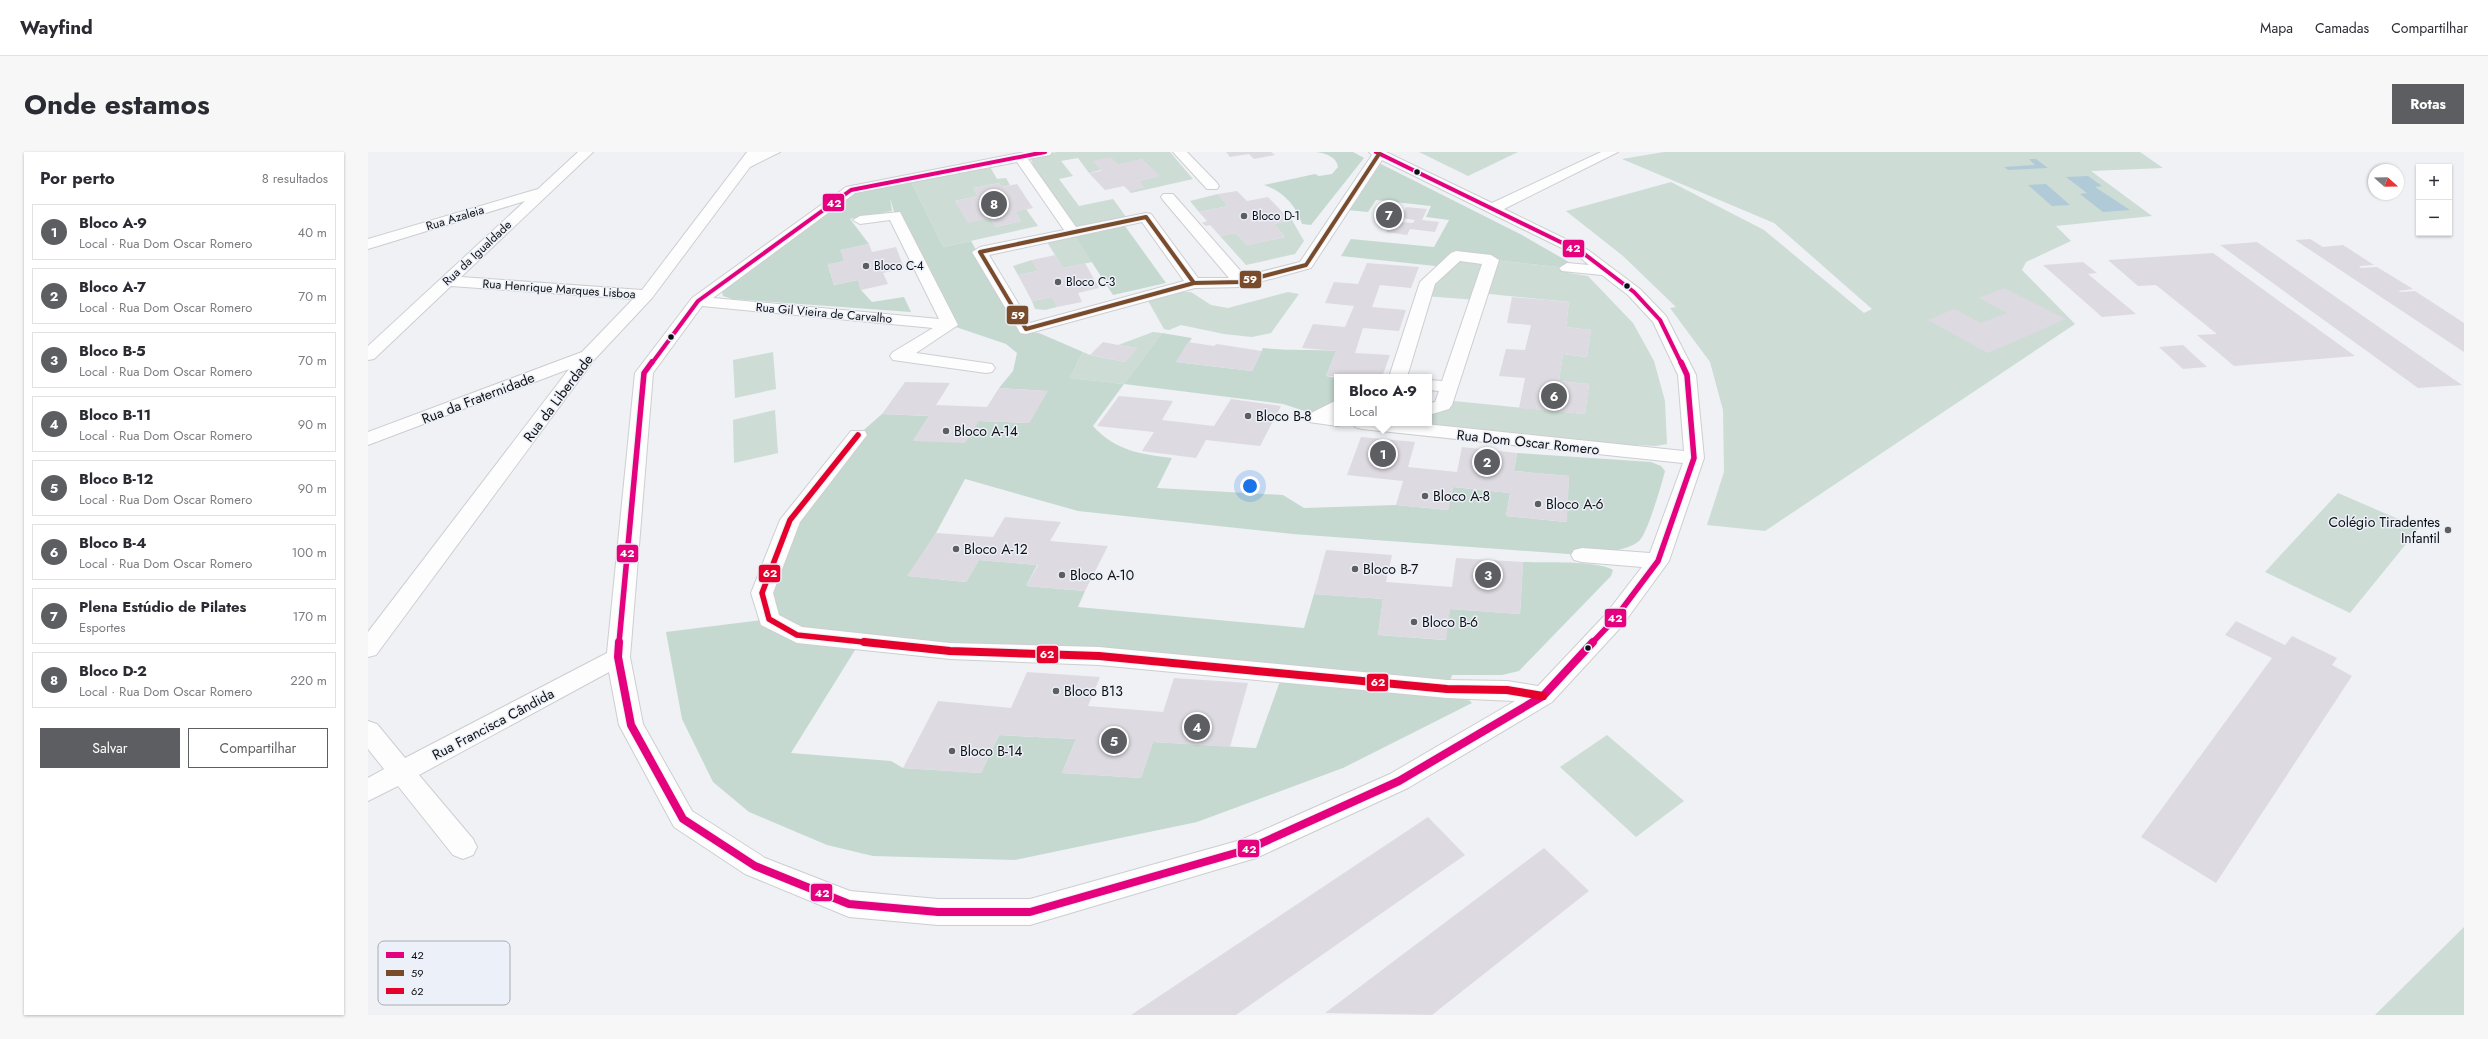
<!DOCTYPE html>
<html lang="pt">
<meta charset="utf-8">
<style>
:root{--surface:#fff;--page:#f7f7f7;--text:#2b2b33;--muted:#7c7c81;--line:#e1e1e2;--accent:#5d5e61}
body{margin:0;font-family:Jost,sans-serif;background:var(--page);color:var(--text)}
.controls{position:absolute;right:12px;top:12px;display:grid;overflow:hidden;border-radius:0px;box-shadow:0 1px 3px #0004}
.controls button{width:36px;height:36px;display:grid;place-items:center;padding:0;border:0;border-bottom:1px solid var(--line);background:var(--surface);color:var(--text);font:20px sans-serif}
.compass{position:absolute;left:2000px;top:12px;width:36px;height:36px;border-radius:50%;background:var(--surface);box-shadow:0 1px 3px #0004;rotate:110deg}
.you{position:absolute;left:882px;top:334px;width:14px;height:14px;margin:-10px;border:3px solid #fff;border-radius:50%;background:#1a73e8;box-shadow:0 0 0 6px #1a73e833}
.badge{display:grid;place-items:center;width:26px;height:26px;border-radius:50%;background:var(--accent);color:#fff;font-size:13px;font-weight:700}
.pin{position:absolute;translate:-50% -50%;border:2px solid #fff;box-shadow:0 1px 4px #0006}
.popup{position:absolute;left:966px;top:222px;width:98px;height:52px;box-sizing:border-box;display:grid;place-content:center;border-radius:0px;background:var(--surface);filter:drop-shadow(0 1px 3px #0005);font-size:13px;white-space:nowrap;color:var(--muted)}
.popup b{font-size:15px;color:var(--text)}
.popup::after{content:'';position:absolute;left:50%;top:100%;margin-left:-8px;border:8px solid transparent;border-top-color:var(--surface)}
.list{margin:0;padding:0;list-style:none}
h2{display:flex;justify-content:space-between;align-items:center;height:52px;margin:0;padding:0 16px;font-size:17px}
h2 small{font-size:13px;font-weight:400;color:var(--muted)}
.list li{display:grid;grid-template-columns:26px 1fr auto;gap:12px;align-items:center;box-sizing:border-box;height:56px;margin:0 8px 8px;padding:0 8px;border:1px solid var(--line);border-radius:0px}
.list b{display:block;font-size:15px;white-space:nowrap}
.list p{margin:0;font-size:13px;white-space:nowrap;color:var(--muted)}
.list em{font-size:13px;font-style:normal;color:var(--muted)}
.actions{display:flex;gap:8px;padding:12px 16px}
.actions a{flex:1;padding:9px 0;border:1px solid var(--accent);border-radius:0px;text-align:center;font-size:14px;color:var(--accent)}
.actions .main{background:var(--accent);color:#fff}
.map{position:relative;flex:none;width:2096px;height:863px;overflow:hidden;border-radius:0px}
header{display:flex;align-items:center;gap:24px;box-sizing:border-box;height:56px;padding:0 20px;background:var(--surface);border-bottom:1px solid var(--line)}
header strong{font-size:19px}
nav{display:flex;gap:22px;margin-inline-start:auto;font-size:14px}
.intro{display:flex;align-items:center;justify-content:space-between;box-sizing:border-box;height:96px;padding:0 24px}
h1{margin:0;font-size:28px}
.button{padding:10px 18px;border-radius:0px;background:var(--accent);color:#fff;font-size:14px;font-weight:700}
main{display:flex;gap:24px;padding:0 24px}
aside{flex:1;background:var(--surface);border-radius:0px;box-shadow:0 1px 3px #0004}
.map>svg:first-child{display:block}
</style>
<header>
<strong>Wayfind</strong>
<nav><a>Mapa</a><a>Camadas</a><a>Compartilhar</a></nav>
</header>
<div class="intro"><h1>Onde estamos</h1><a class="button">Rotas</a></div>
<main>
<aside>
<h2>Por perto<small>8 resultados</small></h2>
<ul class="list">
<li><span class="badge">1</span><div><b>Bloco A-9</b><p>Local · Rua Dom Oscar Romero</p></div><em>40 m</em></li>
<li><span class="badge">2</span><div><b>Bloco A-7</b><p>Local · Rua Dom Oscar Romero</p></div><em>70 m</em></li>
<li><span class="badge">3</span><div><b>Bloco B-5</b><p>Local · Rua Dom Oscar Romero</p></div><em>70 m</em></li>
<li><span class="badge">4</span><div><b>Bloco B-11</b><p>Local · Rua Dom Oscar Romero</p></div><em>90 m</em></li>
<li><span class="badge">5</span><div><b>Bloco B-12</b><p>Local · Rua Dom Oscar Romero</p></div><em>90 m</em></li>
<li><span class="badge">6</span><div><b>Bloco B-4</b><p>Local · Rua Dom Oscar Romero</p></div><em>100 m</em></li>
<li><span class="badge">7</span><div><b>Plena Estúdio de Pilates</b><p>Esportes</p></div><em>170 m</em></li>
<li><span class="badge">8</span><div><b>Bloco D-2</b><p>Local · Rua Dom Oscar Romero</p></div><em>220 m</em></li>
</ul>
<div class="actions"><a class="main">Salvar</a><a>Compartilhar</a></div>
</aside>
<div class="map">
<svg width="2096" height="863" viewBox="0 0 2096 863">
<rect width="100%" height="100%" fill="#eff1f5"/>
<!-- green -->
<g fill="#cddcd5">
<polygon points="689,0 802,0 825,27 763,41 761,39 776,35 771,29 791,24 774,7 721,21 710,6 693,9 705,24 691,27 711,54 745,47 761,69 705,81 658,14 665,12 662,5"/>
<polygon points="1051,0 1150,0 1100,24"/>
<polygon points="1296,0 1772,0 1795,16 1723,19 1784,64 1688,74 1703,89 1658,110 1654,118 1707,172 1397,379 1339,373 1356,320 1355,258 1342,210 1302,156 1308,155 1255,104 1198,59 1303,30 1396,78 1496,161 1504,157 1406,71 1254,7"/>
<polygon points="621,13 629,27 638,26 642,33 634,35 631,31 605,36 610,44 587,49 600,70 622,66 628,75 653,69 647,60 658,57 670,74 575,95 543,29"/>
<polygon points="850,42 860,54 831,60 822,49"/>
<polygon points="924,68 936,89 927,102 878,113 852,84 868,81 879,93 917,85 906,72"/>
<polygon points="707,84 724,110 695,116 679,90"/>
<polygon points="1088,104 1199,116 1201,121 1220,124 1265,171 1286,209 1297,249 1299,292 1288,294 1268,293 1267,301 994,271 1061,271 1061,257 1076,248 1217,262 1221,232 1191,229 1195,202 1219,205 1223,178 1198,175 1201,150 1112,141 1109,148 1056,144"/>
<polygon points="664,108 670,119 650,123 645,114"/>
<polygon points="798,140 823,140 843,153 860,156 920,140 931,142 903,181 884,185 856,182 813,173 801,178 796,177 779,147"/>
<polygon points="684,145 689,155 677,158 667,157 664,149"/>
<polygon points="785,180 794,181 756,232 702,226 715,200 722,203 757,210 769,196 750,193"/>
<polygon points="405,200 408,237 367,246 365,208"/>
<polygon points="407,258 410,301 366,311 365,268"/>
<polygon points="1970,341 2051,376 1982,461 1897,420"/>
<polygon points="1239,583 1316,649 1268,685 1192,615"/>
<polygon points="2096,775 2096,863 2007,863"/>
</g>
<!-- forest -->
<g fill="#c5d9d0" fill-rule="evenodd">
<path d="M948,0H985L996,6L943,73L934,72C928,53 914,39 896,33L947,22L951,24L964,22L970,15C969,5 957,1 948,0Z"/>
<polygon points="1013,12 1154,83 1206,113 1199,116 1089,104 1077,115 973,104 983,87 1066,95 1081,68 1058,65 1063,54 1008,48 1000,60 979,58 1010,13"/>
<path d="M543,29L575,95L603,89L655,179L671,181L715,200L702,226L756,232L794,181L824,186L808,210L884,219L895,196C919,199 943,197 968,199L958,224L969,226V253L949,263L915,252L756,232L725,274C748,299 772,302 804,306L789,336L915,343L936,356L1028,353L1080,358L1085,335L1142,341L1138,364L1198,370L1201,324L1146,319L1149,301L1283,310L1293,314L1297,319C1294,331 1279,383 1271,389C1258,400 1231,400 1214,403L925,382L710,359L597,327L568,381L540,424L598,430L611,408L669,413L658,434L717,439L710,455L936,476L946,442L1015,447L1010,483L1077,488L1082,457L1152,462L1155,410C1176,411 1229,408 1245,418L1243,424L1151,519L1134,523H1084L1076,547H1100L1104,551L975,616L829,670L647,708L505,704L459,693L381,660L345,630L314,567L298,480L401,467L394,441L422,368L490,283L514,262L561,264L545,289L611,269L661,271L679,239L631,236L645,219L649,201L638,192L582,173L527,63L522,46L524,59L482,67L501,92L473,98L476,109L460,113L466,133L490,128L493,138L504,150L536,145L543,160L364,147L355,144L354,140L356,137L488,41ZM492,490L915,521L888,596L785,590L773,626L694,621L708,587L631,583L613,621L535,616L523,609L423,601Z"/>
<polygon points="757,74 798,131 745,143 707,84"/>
</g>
<!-- water -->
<g fill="#b1cad8">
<polygon points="1661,7 1668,7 1680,16 1640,18 1636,15 1667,13"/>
<polygon points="1720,24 1734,34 1727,35 1762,58 1735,60 1712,42 1719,41 1698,25"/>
<polygon points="1678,32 1702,53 1684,54 1660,33"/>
</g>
<!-- building -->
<g fill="#dedae1" fill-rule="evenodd">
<polygon points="858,0 903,0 907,3 886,7 881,2 862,5"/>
<polygon points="743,5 750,12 774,7 792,24 771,29 777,35 761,39 756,34 737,38 721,21 733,19 724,9"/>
<polygon points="631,31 634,35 649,32 665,56 647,60 653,69 628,75 622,66 600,71 587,49 610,44 605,36"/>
<polygon points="869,39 879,49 900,45 922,68 906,72 917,85 879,93 868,81 852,84 842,73 838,74 834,71 839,69 831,60 860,54 850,42"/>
<path d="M1038,55L1059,57L1054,68L1071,70L1067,80L1042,77L1039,83L1018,80L1024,69L1006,67L1012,58L1036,60ZM1033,66L1047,68L1045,71L1031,70Z"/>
<polygon points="1942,87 1955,95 1975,93 2006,113 1991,114 1993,116 2009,115 2045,137 2030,139 2033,140 2047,139 2096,171 2096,200 1927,88"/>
<polygon points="1889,90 2094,233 2050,236 1852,93"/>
<polygon points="501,92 504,100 528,95 536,116 515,121 520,132 493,138 490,128 466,133 460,112 476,109 472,98"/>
<polygon points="1845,101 1987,204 1866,214 1829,183 1849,182 1788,133 1770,134 1740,108"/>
<polygon points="687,103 695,116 717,111 731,136 710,141 714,150 689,155 684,145 664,149 650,123 670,119 664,108"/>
<polygon points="1715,110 1729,121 1720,122 1768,162 1734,165 1675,113"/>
<polygon points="999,111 1051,115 1043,136 1012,133 1004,155 1038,158 1031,179 995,176 987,201 1022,203 1014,225 958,224 968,199 934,196 945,172 977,175 986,154 957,151 966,130 990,132"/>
<polygon points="1636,136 1698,167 1620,201 1560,168 1586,157 1613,171 1639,161 1611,146"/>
<polygon points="1144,145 1201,150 1198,175 1223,178 1219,205 1195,202 1191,229 1221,232 1217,262 1151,256 1157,226 1131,224 1138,197 1157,198 1163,173 1139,171"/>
<polygon points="735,190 750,193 770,196 757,210 722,203"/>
<polygon points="820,190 846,194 849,192 894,199 884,219 808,210"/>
<polygon points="1815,193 1839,215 1815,217 1791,195"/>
<polygon points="537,230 582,231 568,253 619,255 631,236 680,239 661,271 611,269 597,291 545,289 561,264 514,262"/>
<polygon points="751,244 805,249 794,268 846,274 863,247 913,254 892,294 838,288 828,306 774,299 786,280 729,274"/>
<polygon points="993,285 1047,290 1040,315 1089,320 1094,295 1149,301 1146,319 1201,324 1199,370 1138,364 1142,341 1085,335 1080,358 1028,353 1035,329 979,323"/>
<polygon points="637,365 693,370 682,389 740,394 717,439 658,434 670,413 611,408 598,430 539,424 568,381 625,385"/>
<polygon points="958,398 1024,403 1018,430 1084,435 1088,406 1155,410 1152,462 1082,457 1078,488 1010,483 1015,447 946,442"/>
<polygon points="1868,469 1917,493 1924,484 1969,506 1964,513 1984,524 1848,731 1773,685 1904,506 1857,483"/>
<polygon points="659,520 732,525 720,554 795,560 806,526 880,531 862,595 785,590 773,626 694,621 708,587 631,583 613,621 535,616 570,549 643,556"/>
<polygon points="1060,665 1097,703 868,863 763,863"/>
<polygon points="1176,696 1221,739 1064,863 957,861"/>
</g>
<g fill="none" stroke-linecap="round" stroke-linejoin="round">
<defs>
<g id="street">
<polygon points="210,0 225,0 93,125 274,138 379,0 412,0 382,15 284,146 226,208 8,503 0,505 0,480 201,217 0,293 0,280 214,200 265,147 83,134 6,207 0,208 0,194 157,49 0,97 0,87 170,37"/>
<path d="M657,0H684L682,3L660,7L708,75L778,61L783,62L830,126H861L795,48L793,45L795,42H805L877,124L932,110L1004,3L1001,0H1018L1124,51L1233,0H1250L1136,57L1220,98L1272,137L1298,164L1328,223L1336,306L1301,409L1253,475L1184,550L1040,636L888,706L662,773H570L481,765L377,722L306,675L251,573L241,520L51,623L105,687L109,695L105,703L95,707L85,703L30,634L0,649V626L16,617L0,597V569L9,572L37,606L239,501L267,221L324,146L478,35ZM1014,8L1210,104L1221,113L1199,111L1191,116L1194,119L1234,123L1260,143L1285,170L1310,223L1316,299L1048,271H985L987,275L994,277L1315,311L1282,401L1214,396L1206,398L1203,403L1206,408L1214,410L1274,415L1237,463L1170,534L1139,529L1079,528L731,495L582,491L434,475L411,463L405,441L432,370L499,283L497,279H483L412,368L383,441L393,473L429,491L582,507L731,513L1079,546L1147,549L1022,622L873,688L662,747H570L482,739L397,706L324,659L275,572L262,505L285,221L334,154L565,176L525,200L522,204L525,208L618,221L624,220L627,216L624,212L548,201L590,173L532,60L492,64L485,68L492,72L522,68L571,167L345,146L487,41L649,10L696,78L612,95L604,100L650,177L652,181L658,182L827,136L873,135L943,116ZM774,70L816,129L662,171L621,103Z"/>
<polygon points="805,0 819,0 849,31 851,34 849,37 839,37"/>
<polygon points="1088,99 1123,103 1131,108 1084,253 1081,257 1061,263 1061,251 1067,250 1071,239 1061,238 1061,228 1074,229 1114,112 1092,109 1067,132 1039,225 1021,225 1052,130 1083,101"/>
<polygon points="969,248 969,271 976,272 969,274 941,270 939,266 941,262"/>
</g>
</defs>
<!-- street casing -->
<use href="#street" stroke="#cdced1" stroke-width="2"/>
<!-- street -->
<use href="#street" fill="#fdfdfe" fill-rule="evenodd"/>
<defs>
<g id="bus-1-far2">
<polyline points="1008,0 1215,101 1266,140 1292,168 1313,211"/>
<polyline points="284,211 330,149 483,38 677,0"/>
</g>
<g id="bus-1-far1">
<polyline points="251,491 276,221 284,210"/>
<polyline points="1224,491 1245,469 1290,409 1326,306 1319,223 1313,210"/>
</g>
<polyline id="bus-1" points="251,490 250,505 263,573 315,667 387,714 481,752 570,760 662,760 878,698 1031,629 1175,544 1225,490"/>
<g id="bus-2">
<polygon points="778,65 826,131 658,177 612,100"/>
<polyline points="826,131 873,130 938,113 1011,2"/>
</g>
<polyline id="bus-3-far1" points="490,283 422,368 394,441 401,467 429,483 505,491"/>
<polyline id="bus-3" points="496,490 582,499 731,504 1079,537 1139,538 1175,544"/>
</defs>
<!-- bus-1-far2 casing -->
<use href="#bus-1-far2" stroke="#ecf0f8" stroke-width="6"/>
<!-- bus-1-far1 casing -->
<use href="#bus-1-far1" stroke="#ecf0f8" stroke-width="8"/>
<!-- bus-1 casing -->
<use href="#bus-1" stroke="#ecf0f8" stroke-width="10"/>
<!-- bus-2 casing -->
<use href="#bus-2" stroke="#ecf0f8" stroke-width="6"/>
<!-- bus-3-far1 casing -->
<use href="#bus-3-far1" stroke="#ecf0f8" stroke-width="8"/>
<!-- bus-3 casing -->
<use href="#bus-3" stroke="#ecf0f8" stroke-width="10"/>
<!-- bus-1-far2 -->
<use href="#bus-1-far2" stroke="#e5007d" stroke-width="4"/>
<!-- bus-1-far1 -->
<use href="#bus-1-far1" stroke="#e5007d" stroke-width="5.5"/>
<!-- bus-1 -->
<use href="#bus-1" stroke="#e5007d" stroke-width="8"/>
<!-- bus-2 -->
<use href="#bus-2" stroke="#7a4b2a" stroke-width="4"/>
<!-- bus-3-far1 -->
<use href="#bus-3-far1" stroke="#e4002b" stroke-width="5.5"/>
<!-- bus-3 -->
<use href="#bus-3" stroke="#e4002b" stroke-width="8"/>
</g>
<!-- markers -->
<g fill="#0e0f12" stroke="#ecf0f8" stroke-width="1.5">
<circle cx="1049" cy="20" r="3.5"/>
<circle cx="1259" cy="134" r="3.5"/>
<circle cx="303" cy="185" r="3.5"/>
<circle cx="1220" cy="496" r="3.5"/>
</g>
<g fill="#5d5e61" stroke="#ecf0f8" stroke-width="1.5">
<circle cx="876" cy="64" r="4"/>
<circle cx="498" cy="114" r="4"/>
<circle cx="690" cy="130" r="4"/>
<circle cx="880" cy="264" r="4"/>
<circle cx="578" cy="279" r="4"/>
<circle cx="1057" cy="344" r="4"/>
<circle cx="1170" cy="352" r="4"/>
<circle cx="2080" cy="378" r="4"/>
<circle cx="588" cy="397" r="4"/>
<circle cx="987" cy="417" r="4"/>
<circle cx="694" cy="423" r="4"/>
<circle cx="1046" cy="470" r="4"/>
<circle cx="688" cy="539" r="4"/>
<circle cx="584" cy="599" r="4"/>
</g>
<g text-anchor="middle" stroke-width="3" stroke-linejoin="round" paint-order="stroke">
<!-- far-poi labels -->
<g font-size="12" fill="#0e0f12" stroke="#ecf0f8" text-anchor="start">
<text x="884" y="68">Bloco D-1</text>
<text x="506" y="118">Bloco C-4</text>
<text x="698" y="134">Bloco C-3</text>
</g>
<!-- far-street labels -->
<g font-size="12" fill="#0e0f12" stroke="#ecf0f8">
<text transform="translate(87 66) rotate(-17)" y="4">Rua Azaleia</text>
<text transform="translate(109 101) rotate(-43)" y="4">Rua da Igualdade</text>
<text transform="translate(191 137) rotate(4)" y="4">Rua Henrique Marques Lisboa</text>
<text transform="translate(456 161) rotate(5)" y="4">Rua Gil Vieira de Carvalho</text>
</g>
<!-- street labels -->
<g font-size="14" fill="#0e0f12" stroke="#ecf0f8">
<text transform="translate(110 246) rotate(-21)" y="5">Rua da Fraternidade</text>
<text transform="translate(190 246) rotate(-53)" y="5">Rua da Liberdade</text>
<text transform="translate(1160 290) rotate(6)" y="5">Rua Dom Oscar Romero</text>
<text transform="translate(125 572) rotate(-28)" y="5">Rua Francisca Cândida</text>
</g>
<!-- poi labels -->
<g font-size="14" fill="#0e0f12" stroke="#ecf0f8" text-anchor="start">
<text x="888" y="269">Bloco B-8</text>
<text x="586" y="284">Bloco A-14</text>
<text x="1065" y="349">Bloco A-8</text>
<text x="1178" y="357">Bloco A-6</text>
<text x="2072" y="375" text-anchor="end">Colégio Tiradentes<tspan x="2072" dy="16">Infantil</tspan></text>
<text x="596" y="402">Bloco A-12</text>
<text x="995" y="422">Bloco B-7</text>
<text x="702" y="428">Bloco A-10</text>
<text x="1054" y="475">Bloco B-6</text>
<text x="696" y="544">Bloco B13</text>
<text x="592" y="604">Bloco B-14</text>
</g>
</g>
<!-- legend -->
<rect x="10" y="789" width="132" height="64" rx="6" fill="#ecf0f8" stroke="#a9acb3" stroke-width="1"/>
<rect x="18" y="800" width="18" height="6" fill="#e5007d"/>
<rect x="18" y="818" width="18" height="6" fill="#7a4b2a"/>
<rect x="18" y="836" width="18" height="6" fill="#e4002b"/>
<g font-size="11" fill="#0e0f12">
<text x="43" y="807">42</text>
<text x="43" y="825">59</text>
<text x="43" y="843">62</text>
</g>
<g stroke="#ecf0f8" stroke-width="1.5">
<rect x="454" y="41" width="23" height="19" rx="4" fill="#e5007d"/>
<rect x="1194" y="87" width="23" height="19" rx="4" fill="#e5007d"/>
<rect x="871" y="118" width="23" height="19" rx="4" fill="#7a4b2a"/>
<rect x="638" y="153" width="23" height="20" rx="4" fill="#7a4b2a"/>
<rect x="248" y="392" width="23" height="19" rx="4" fill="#e5007d"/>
<rect x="390" y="412" width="23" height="19" rx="4" fill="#e4002b"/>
<rect x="1236" y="456" width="23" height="20" rx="4" fill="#e5007d"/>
<rect x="668" y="493" width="23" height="19" rx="4" fill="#e4002b"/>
<rect x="998" y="521" width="23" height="19" rx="4" fill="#e4002b"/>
<rect x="869" y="687" width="23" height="19" rx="4" fill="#e5007d"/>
<rect x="442" y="731" width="23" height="19" rx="4" fill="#e5007d"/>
</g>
<g font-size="11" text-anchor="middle" font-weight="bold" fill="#fff">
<text x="466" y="55">42</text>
<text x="1205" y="100">42</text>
<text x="882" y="131">59</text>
<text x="650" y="167">59</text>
<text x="259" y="405">42</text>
<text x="402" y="425">62</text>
<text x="1247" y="470">42</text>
<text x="679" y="506">62</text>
<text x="1010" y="534">62</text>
<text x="881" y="701">42</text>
<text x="454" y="745">42</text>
</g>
</svg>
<div class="controls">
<button>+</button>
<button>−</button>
</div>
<svg class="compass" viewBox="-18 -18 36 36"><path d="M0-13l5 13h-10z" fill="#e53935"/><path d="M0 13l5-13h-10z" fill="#7c7c81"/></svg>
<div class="you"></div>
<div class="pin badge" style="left:1015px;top:302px">1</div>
<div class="popup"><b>Bloco A-9</b>Local</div>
<div class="pin badge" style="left:1119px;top:310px">2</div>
<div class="pin badge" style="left:1120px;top:423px">3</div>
<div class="pin badge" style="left:829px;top:575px">4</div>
<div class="pin badge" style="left:746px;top:589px">5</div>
<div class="pin badge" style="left:1186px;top:244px">6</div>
<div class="pin badge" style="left:1021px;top:63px">7</div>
<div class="pin badge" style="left:626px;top:52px">8</div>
</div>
</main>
